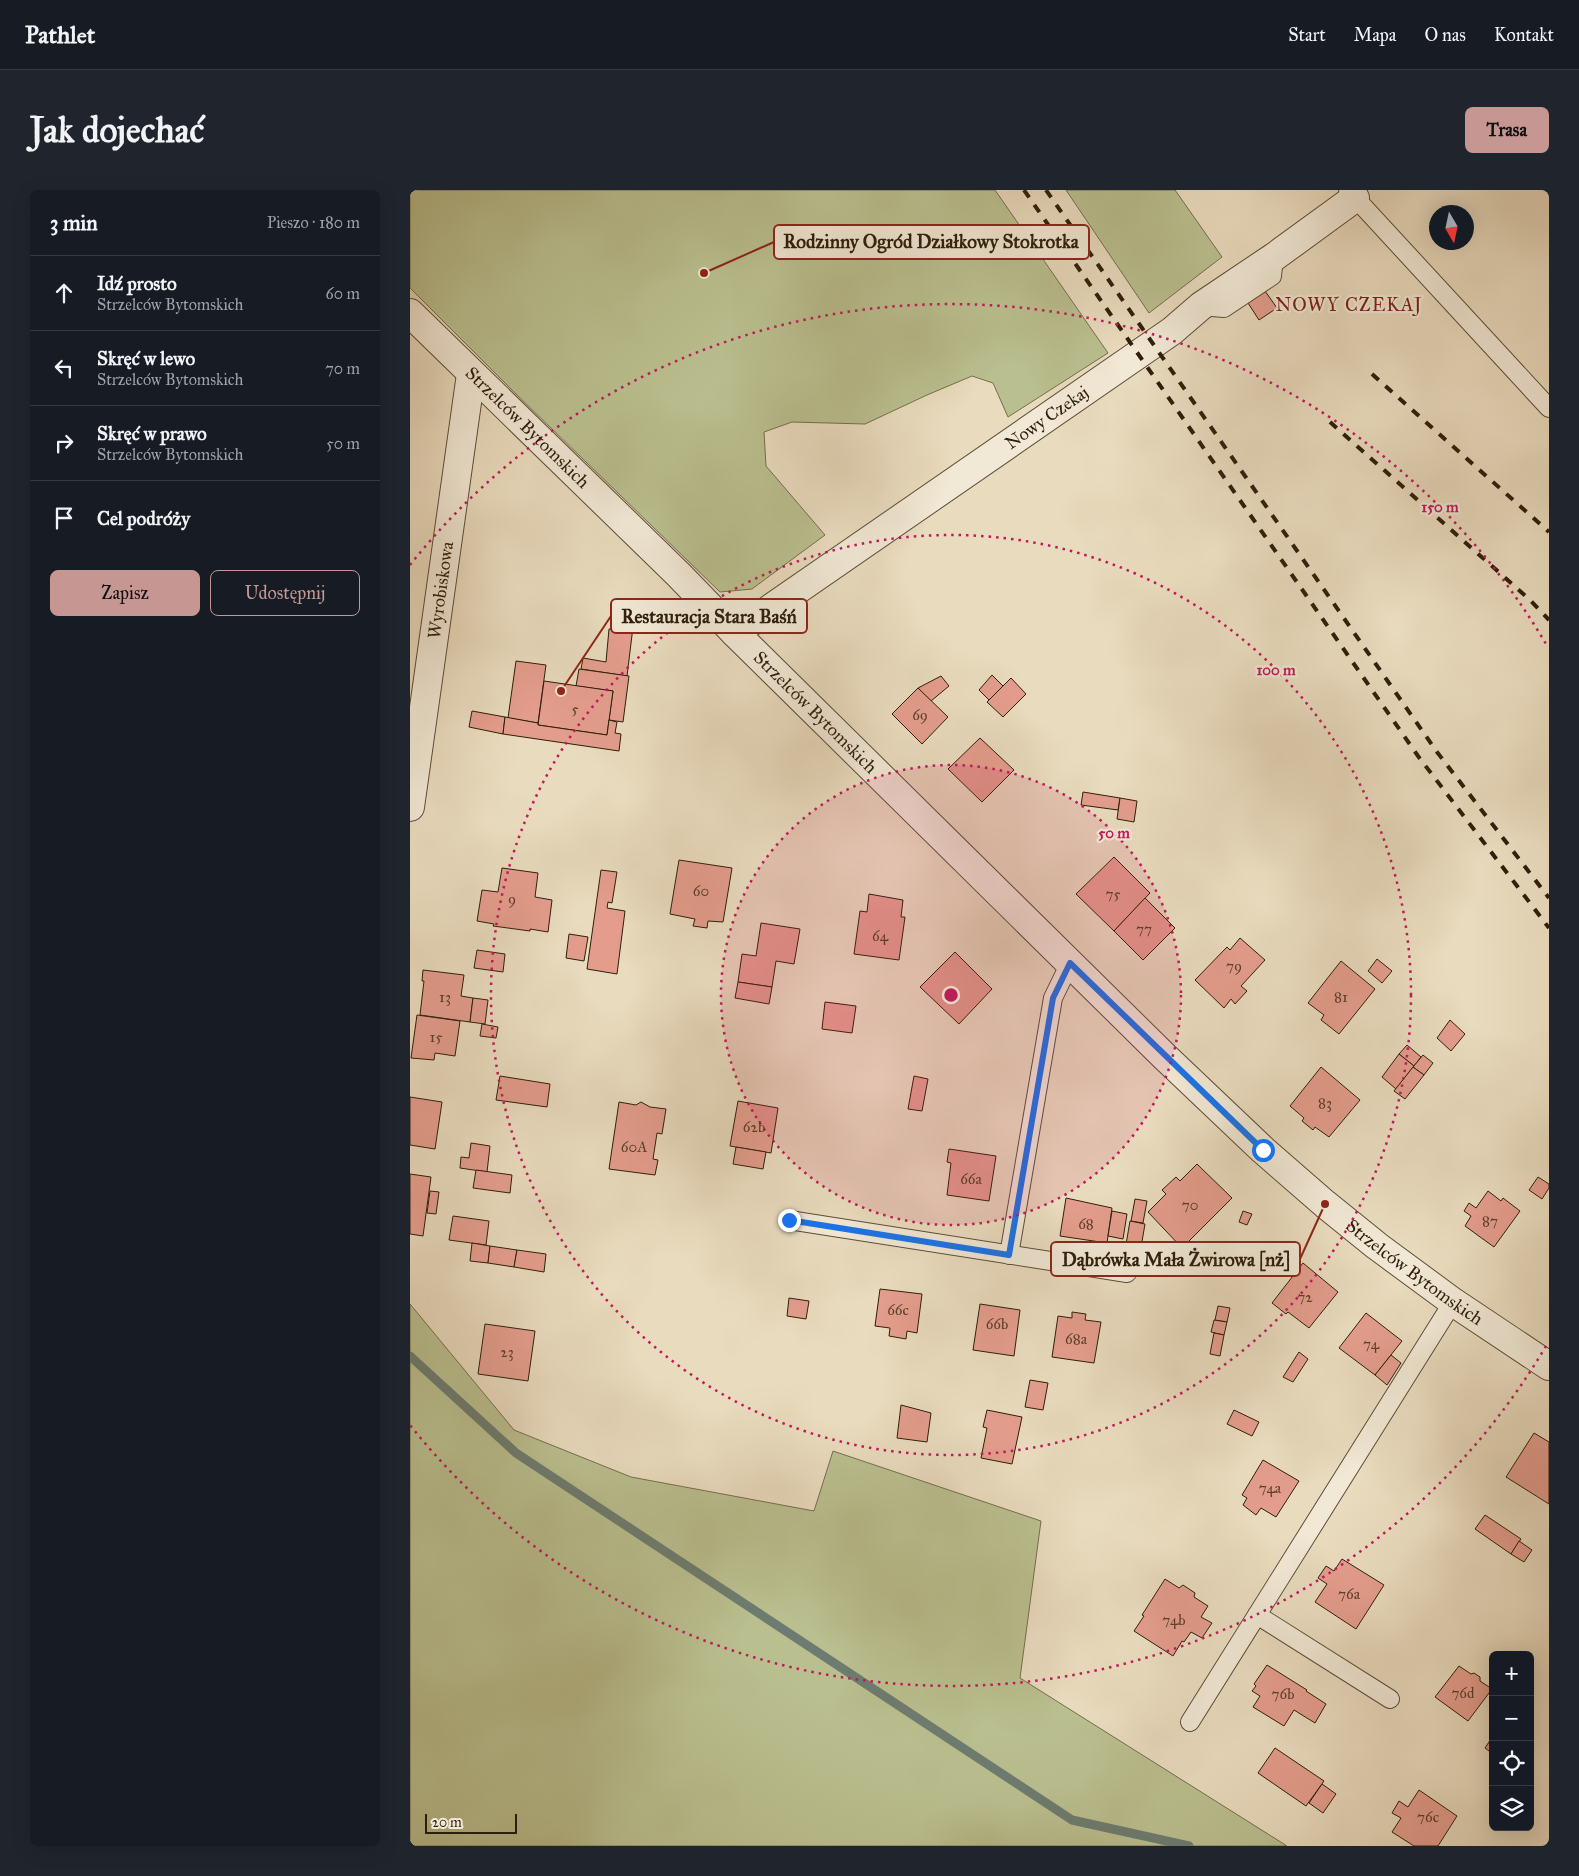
<!DOCTYPE html>
<html lang="pl">
<meta charset="utf-8">
<style>
:root{--surface:#171b24;--page:#20242c;--text:#f1f3f6;--muted:#9ea1a6;--line:#363941;--accent:#c59692}
body{margin:0;font-family:"IM FELL Great Primer",serif;background:var(--page);color:var(--text)}
.controls{position:absolute;right:15px;bottom:15px;display:grid;overflow:hidden;border-radius:8px;box-shadow:0 5px 20px #0002}
.controls button{width:45px;height:45px;display:grid;place-items:center;padding:0;border:0;border-bottom:1px solid var(--line);background:var(--surface);color:var(--text);font:25px sans-serif}
.compass{position:absolute;left:1019px;top:15px;width:45px;height:45px;border-radius:50%;background:var(--surface);box-shadow:0 5px 20px #0002;rotate:171deg}
.scale{position:absolute;left:15px;bottom:12px;width:92px;box-sizing:border-box;padding-left:5px;border:2px solid #2e1e0a;border-top:0;font-size:14px;line-height:18px;white-space:nowrap;color:#2e1e0a;-webkit-text-stroke:4px #f1e8d5;paint-order:stroke}
.stop{position:absolute;width:15px;height:15px;margin:-11px;border:4px solid #1a73e8;border-radius:50%;background:#fff}
.stop.end{background:#1a73e8;border-color:#fff;box-shadow:0 1px 5px #0008}
.list{margin:0;padding:0;list-style:none}
h2{display:flex;justify-content:space-between;align-items:center;height:65px;margin:0;padding:0 20px;font-size:21px}
h2 small{font-size:16px;font-weight:400;color:var(--muted)}
.list li{display:grid;grid-template-columns:32px 1fr auto;gap:15px;align-items:center;box-sizing:border-box;height:75px;padding:0 20px;border-top:1px solid var(--line)}
.list b{display:block;font-size:19px;white-space:nowrap}
.list p{margin:0;font-size:16px;white-space:nowrap;color:var(--muted)}
.list em{font-size:16px;font-style:normal;color:var(--muted)}
.actions{display:flex;gap:10px;padding:15px 20px}
.actions a{flex:1;padding:11px 0;border:1px solid var(--accent);border-radius:8px;text-align:center;font-size:18px;color:var(--accent)}
.actions .main{background:var(--accent);color:#111}
.icon{flex:none;width:28px;height:28px;fill:none;stroke:currentColor;stroke-width:2;stroke-linecap:round;stroke-linejoin:round}
.map{position:relative;flex:none;width:1139px;height:1656px;overflow:hidden;border-radius:8px}
header{display:flex;align-items:center;gap:30px;box-sizing:border-box;height:70px;padding:0 25px;background:var(--surface);border-bottom:1px solid var(--line)}
header strong{font-size:24px}
nav{display:flex;gap:28px;margin-inline-start:auto;font-size:18px}
.intro{display:flex;align-items:center;justify-content:space-between;box-sizing:border-box;height:120px;padding:0 30px}
h1{margin:0;font-size:35px}
.button{padding:12px 22px;border-radius:8px;background:var(--accent);color:#111;font-size:18px;font-weight:700}
main{display:flex;gap:30px;padding:0 30px}
aside{flex:1;background:var(--surface);border-radius:8px;box-shadow:0 5px 20px #0002}
.map>svg:first-child{display:block}
</style>
<header>
<strong>Pathlet</strong>
<nav><a>Start</a><a>Mapa</a><a>O nas</a><a>Kontakt</a></nav>
</header>
<div class="intro"><h1>Jak dojechać</h1><a class="button">Trasa</a></div>
<main>
<aside>
<h2>3 min<small>Pieszo · 180 m</small></h2>
<ul class="list">
<li><svg class="icon" aria-label="ahead" viewBox="0 0 24 24"><path d="M12 20V5M6 11l6-6 6 6"/></svg><div><b>Idź prosto</b><p>Strzelców Bytomskich</p></div><em>60 m</em></li>
<li><svg class="icon" aria-label="left" viewBox="0 0 24 24"><path d="M17 20v-9H6M10 6l-5 5 5 5"/></svg><div><b>Skręć w lewo</b><p>Strzelców Bytomskich</p></div><em>70 m</em></li>
<li><svg class="icon" aria-label="right" viewBox="0 0 24 24"><path d="M7 20v-9h11M14 6l5 5-5 5"/></svg><div><b>Skręć w prawo</b><p>Strzelców Bytomskich</p></div><em>50 m</em></li>
<li><svg class="icon" aria-label="arrive" viewBox="0 0 24 24"><path d="M6 21V4h12l-3 4 3 4H6"/></svg><div><b>Cel podróży</b></div></li>
</ul>
<div class="actions"><a class="main">Zapisz</a><a>Udostępnij</a></div>
</aside>
<div class="map">
<svg width="1139" height="1656" viewBox="0 0 1139 1656">
<rect width="100%" height="100%" fill="#e9dbbe"/>
<filter id="stains"><feTurbulence type="fractalNoise" baseFrequency=".004" numOctaves="4"/><feColorMatrix values="0 0 0 0 .2 0 0 0 0 .09 0 0 0 0 .02 0 0 0 .5 -.17"/></filter>
<radialGradient id="worn" r=".72"><stop offset=".6" stop-color="#630" stop-opacity="0"/><stop offset="1" stop-color="#630" stop-opacity=".3"/></radialGradient>
<!-- green -->
<g fill="#babf8f" stroke="#746e4c">
<polygon points="0,0 585,0 698,163 598,227 583,193 562,186 517,205 455,234 382,232 354,242 356,276 415,345 342,399 310,402 107,205 0,98"/>
<polygon points="656,0 765,0 812,67 739,123"/>
<polygon points="0,1114 104,1240 221,1287 404,1321 423,1261 631,1331 610,1488 877,1656 0,1656"/>
</g>
<g fill="none" stroke-linecap="round" stroke-linejoin="round">
<!-- stream -->
<polyline stroke="#6d7c70" stroke-width="9" points="0,1166 106,1263 662,1630 779,1656"/>
</g>
<!-- building -->
<g fill="#e49d8d" stroke="#2e1e0a">
<polygon points="855,101 867,118 849,130 838,113"/>
<polygon points="203,434 223,437 217,486 171,479 173,468 196,472 199,439 202,439"/>
<polygon points="106,471 136,475 128,533 98,528"/>
<polygon points="169,479 219,486 213,532 199,530 203,501 166,496"/>
<polygon points="582,485 593,496 579,510 569,500"/>
<polygon points="531,486 539,496 521,511 508,498"/>
<polygon points="601,488 616,504 593,527 577,512"/>
<polygon points="134,491 203,501 197,545 128,535"/>
<polygon points="508,498 538,527 512,554 482,524"/>
<polygon points="62,521 95,527 93,544 59,537"/>
<polygon points="95,527 128,533 128,535 197,545 199,530 207,532 205,543 211,544 209,561 93,544"/>
<polygon points="570,548 604,580 572,612 538,579"/>
<polygon points="673,602 710,608 708,620 671,615"/>
<polygon points="710,608 727,611 724,632 707,629"/>
<polygon points="704,667 740,703 704,741 666,704"/>
<polygon points="269,670 322,678 313,732 298,731 297,738 283,736 285,729 260,724"/>
<polygon points="92,678 128,683 125,707 142,710 138,742 120,739 120,741 83,736 84,734 67,731 72,700 88,702"/>
<polygon points="191,680 207,682 202,713 198,712 197,718 215,721 207,784 177,779"/>
<polygon points="459,704 493,710 491,727 495,727 489,770 444,764 450,721 457,722"/>
<polygon points="735,708 765,738 733,770 704,741"/>
<polygon points="351,733 390,739 384,774 366,771 362,797 328,792 332,764 346,766"/>
<polygon points="159,744 178,747 174,771 156,768"/>
<polygon points="830,748 855,770 831,796 837,801 825,814 821,809 814,818 785,790 817,757 820,760"/>
<polygon points="67,760 95,764 93,782 64,778"/>
<polygon points="545,762 582,799 549,834 510,797"/>
<polygon points="967,769 982,781 972,793 958,781"/>
<polygon points="931,771 965,799 929,844 911,830 914,825 898,813"/>
<polygon points="13,780 54,785 51,806 63,808 60,832 10,825 14,791 12,791"/>
<polygon points="328,792 362,797 359,814 325,808"/>
<polygon points="63,808 78,810 75,834 60,832"/>
<polygon points="415,812 446,816 442,843 412,839"/>
<polygon points="7,825 50,831 45,866 25,863 24,870 1,868"/>
<polygon points="1040,830 1055,844 1041,861 1027,848"/>
<polygon points="72,834 88,837 86,848 70,846"/>
<polygon points="997,855 1011,867 1004,876 989,864"/>
<polygon points="989,864 1004,876 986,899 972,887"/>
<polygon points="1013,865 1023,873 1014,885 1003,877"/>
<polygon points="911,877 950,910 919,947 905,937 903,940 892,931 894,928 880,916"/>
<polygon points="1003,877 1014,885 995,909 984,901"/>
<polygon points="90,886 140,894 137,917 86,910"/>
<polygon points="504,886 518,889 512,921 498,919"/>
<polygon points="0,907 32,912 25,959 0,955"/>
<polygon points="328,911 368,918 361,963 320,956"/>
<polygon points="209,912 226,915 231,912 240,917 256,919 252,944 247,943 243,969 248,970 245,985 199,979"/>
<polygon points="61,953 80,956 77,982 50,978 51,967 59,968"/>
<polygon points="326,957 356,962 353,979 323,974"/>
<polygon points="539,959 586,966 579,1011 537,1005 541,973 537,972"/>
<polygon points="787,974 822,1008 772,1058 738,1022 756,1004 752,1000 766,987 770,991"/>
<polygon points="66,980 102,985 100,1003 63,998"/>
<polygon points="0,984 21,987 13,1046 0,1044"/>
<polygon points="1128,987 1139,994 1139,998 1132,1009 1119,1000"/>
<polygon points="20,1001 29,1002 26,1024 17,1023"/>
<polygon points="1078,1001 1091,1011 1093,1008 1110,1021 1084,1057 1055,1036 1061,1026 1054,1021 1059,1013 1066,1018"/>
<polygon points="656,1008 702,1018 697,1053 650,1046"/>
<polygon points="725,1009 737,1011 733,1033 721,1031"/>
<polygon points="702,1021 717,1024 713,1049 698,1046"/>
<polygon points="833,1021 842,1024 837,1035 829,1032"/>
<polygon points="43,1026 79,1031 76,1055 39,1050"/>
<polygon points="720,1031 735,1034 728,1075 713,1072"/>
<polygon points="62,1053 80,1056 78,1073 60,1071"/>
<polygon points="80,1056 107,1060 104,1077 78,1073"/>
<polygon points="107,1060 136,1064 134,1082 104,1077"/>
<polygon points="893,1073 928,1102 899,1138 878,1122 876,1124 862,1113"/>
<polygon points="470,1099 512,1104 507,1143 497,1141 496,1149 479,1146 480,1138 465,1136"/>
<polygon points="379,1108 399,1111 396,1129 377,1126"/>
<polygon points="570,1114 610,1120 604,1166 563,1160"/>
<polygon points="808,1116 820,1118 817,1132 805,1130"/>
<polygon points="662,1122 676,1124 675,1130 691,1132 684,1173 642,1167 648,1126 662,1128"/>
<polygon points="956,1123 992,1151 965,1185 929,1158"/>
<polygon points="804,1130 817,1132 814,1145 801,1142"/>
<polygon points="75,1134 125,1141 118,1191 68,1184"/>
<polygon points="804,1143 814,1145 810,1166 800,1164"/>
<polygon points="889,1162 898,1169 883,1192 873,1187"/>
<polygon points="981,1165 991,1173 977,1195 965,1185"/>
<polygon points="620,1190 638,1193 633,1220 615,1217"/>
<polygon points="491,1215 521,1223 517,1252 487,1248"/>
<polygon points="577,1220 612,1227 602,1274 571,1268 577,1238 573,1237"/>
<polygon points="824,1220 849,1232 842,1246 817,1234"/>
<polygon points="1124,1243 1139,1252 1139,1314 1096,1287"/>
<polygon points="853,1270 889,1291 866,1327 851,1318 846,1325 833,1315 837,1308 832,1305"/>
<polygon points="1075,1325 1111,1349 1101,1364 1065,1339"/>
<polygon points="1109,1351 1122,1360 1114,1372 1101,1364"/>
<polygon points="932,1369 974,1395 946,1439 905,1412 917,1394 908,1388 916,1376 924,1381"/>
<polygon points="755,1389 769,1398 773,1395 785,1403 784,1407 798,1416 791,1427 802,1433 792,1448 781,1442 774,1452 772,1451 763,1466 724,1441 734,1426 732,1425"/>
<polygon points="857,1475 897,1500 896,1501 916,1514 905,1533 884,1520 874,1536 843,1517 850,1506 842,1501 846,1496 844,1494"/>
<polygon points="1049,1476 1061,1484 1064,1483 1070,1487 1070,1491 1082,1499 1058,1531 1025,1507"/>
<polygon points="1083,1546 1083,1564 1075,1558"/>
<polygon points="865,1558 914,1591 896,1616 848,1583"/>
<polygon points="912,1594 926,1604 913,1623 899,1613"/>
<polygon points="1009,1600 1047,1626 1028,1656 1004,1656 982,1642 991,1628 982,1623 989,1611 998,1617"/>
</g>
<g fill="none" stroke-linecap="round" stroke-linejoin="round">
<defs>
<g id="service">
<polyline points="938,0 1139,218"/>
<polyline points="791,116 814,118 862,86 864,67"/>
<polyline points="379,1030 717,1083"/>
<polyline points="599,1065 643,808 660,773"/>
<polyline points="847,1425 980,1509"/>
<polyline points="780,1532 1043,1112"/>
</g>
<g id="minor">
<path id="s1" d="M325,443L762,141L791,116L864,67L945,8"/>
<path id="s2" d="M0,617L61,184"/>
</g>
<g id="tertiary">
<path id="s3" d="M0,123L269,385L325,443L754,866L853,960L915,1014L967,1056L1043,1112L1139,1176"/>
</g>
</defs>
<!-- service casing -->
<use href="#service" stroke="#5d4d37" stroke-width="20"/>
<!-- minor casing -->
<use href="#minor" stroke="#5d4d37" stroke-width="30"/>
<!-- tertiary casing -->
<use href="#tertiary" stroke="#5d4d37" stroke-width="30"/>
<!-- service -->
<use href="#service" stroke="#f1e8d5" stroke-width="18"/>
<!-- minor -->
<use href="#minor" stroke="#f1e8d5" stroke-width="28"/>
<!-- tertiary -->
<use href="#tertiary" stroke="#f1e8d5" stroke-width="28"/>
<!-- rail -->
<g stroke="#2e1e0a" stroke-width="4" stroke-dasharray="9 9" stroke-linecap="butt">
<polyline points="614,0 1008,566 1139,738"/>
<polyline points="636,0 1027,562 1139,708"/>
<polyline points="962,184 1139,342"/>
<polyline points="920,232 1120,410 1139,430"/>
</g>
</g>
<g fill="none" stroke-linecap="round" stroke-linejoin="round">
<!-- route -->
<polyline stroke="#1a73e8" stroke-width="6" points="379,1030 599,1065 643,808 660,773 853,960"/>
</g>
<!-- distance rings -->
<circle cx="541" cy="805" r="230" fill="#c2185b" fill-opacity=".12"/>
<g fill="none" stroke="#c2185b" stroke-width="2.5" stroke-dasharray="2.5 5">
<circle cx="541" cy="805" r="230"/>
<circle cx="541" cy="805" r="460"/>
<path d="M1136 1156A691 691 0 0 1 0 1235M0 375A691 691 0 0 1 1136 454"/>
</g>
<g text-anchor="middle" stroke-width="4.5" stroke-linejoin="round" paint-order="stroke">
<!-- number labels -->
<g font-size="15" fill="#5c3e2b">
<text x="165" y="524">5</text>
<text x="510" y="530">69</text>
<text x="291" y="706">60</text>
<text x="703" y="709">75</text>
<text x="102" y="714">9</text>
<text x="734" y="744">77</text>
<text x="470" y="751">64</text>
<text x="824" y="781">79</text>
<text x="35" y="812">13</text>
<text x="931" y="812">81</text>
<text x="26" y="852">15</text>
<text x="915" y="918">83</text>
<text x="344" y="942">62b</text>
<text x="224" y="962">60A</text>
<text x="561" y="994">66a</text>
<text x="780" y="1020">70</text>
<text x="1080" y="1036">87</text>
<text x="676" y="1039">68</text>
<text x="895" y="1112">72</text>
<text x="488" y="1125">66c</text>
<text x="587" y="1139">66b</text>
<text x="666" y="1154">68a</text>
<text x="961" y="1159">74</text>
<text x="97" y="1167">23</text>
<text x="860" y="1303">74a</text>
<text x="939" y="1409">76a</text>
<text x="764" y="1435">74b</text>
<text x="1053" y="1508">76d</text>
<text x="873" y="1509">76b</text>
<text x="1018" y="1632">76c</text>
</g>
<!-- street labels -->
<g font-size="18" fill="#2e1e0a" stroke="#f1e8d5">
<text dy="6" stroke="none"><textPath href="#s1" startOffset="379">Nowy Czekaj</textPath></text>
<text dy="6" stroke="none"><textPath href="#s3" startOffset="164">Strzelców Bytomskich</textPath></text>
<text dy="6" stroke="none"><textPath href="#s2" startOffset="219">Wyrobiskowa</textPath></text>
<text dy="6" stroke="none"><textPath href="#s3" startOffset="569">Strzelców Bytomskich</textPath></text>
<text dy="6" stroke="none"><textPath href="#s3" startOffset="1390">Strzelców Bytomskich</textPath></text>
</g>
<!-- neighbourhood labels -->
<g font-size="19" letter-spacing="1" fill="#7a1f14" stroke="#f1e8d5">
<text x="939" y="121">NOWY CZEKAJ</text>
</g>
</g>
<circle cx="541" cy="805" r="8" fill="#c2185b" stroke="#f1e8d5" stroke-width="2.5"/>
<g font-size="15" text-anchor="middle" font-weight="bold" fill="#c2185b" stroke="#f1e8d5" stroke-width="4.5" stroke-linejoin="round" paint-order="stroke">
<text x="1030" y="322">150 m</text>
<text x="866" y="485">100 m</text>
<text x="704" y="648">50 m</text>
</g>
<!-- callouts -->
<path fill="none" stroke="#8f2418" stroke-width="2" d="M294 83L364 52M151 501L201 426M915 1014L890 1069"/>
<g fill="#8f2418" stroke="#f1e8d5" stroke-width="2">
<circle cx="294" cy="83" r="5"/>
<circle cx="151" cy="501" r="5"/>
<circle cx="915" cy="1014" r="5"/>
</g>
<g fill="#f1e8d5" stroke="#8f2418" stroke-width="2">
<rect x="364" y="35" width="315" height="34" rx="5"/>
<rect x="201" y="409" width="196" height="34" rx="5"/>
<rect x="641" y="1052" width="249" height="34" rx="5"/>
</g>
<g font-size="19" text-anchor="middle" font-weight="bold" fill="#2e1e0a">
<text x="521" y="58">Rodzinny Ogród Działkowy Stokrotka</text>
<text x="299" y="433">Restauracja Stara Baśń</text>
<text x="766" y="1076">Dąbrówka Mała Żwirowa [nż]</text>
</g>
<rect width="100%" height="100%" filter="url(#stains)"/>
<rect width="100%" height="100%" fill="url(#worn)"/>
</svg>
<div class="controls">
<button>+</button>
<button>−</button>
<button><svg class="icon" aria-label="locate" viewBox="0 0 24 24"><circle cx="12" cy="12" r="6"/><path d="M12 2v4M12 18v4M2 12h4M18 12h4"/></svg></button>
<button><svg class="icon" aria-label="layers" viewBox="0 0 24 24"><path d="M12 4l9 5-9 5-9-5zM3 14l9 5 9-5"/></svg></button>
</div>
<svg class="compass" viewBox="-18 -18 36 36"><path d="M0-13l5 13h-10z" fill="#e53935"/><path d="M0 13l5-13h-10z" fill="#9ea1a6"/></svg>
<div class="scale">20 m</div>
<div class="stop" style="left:853px;top:960px"></div>
<div class="stop end" style="left:379px;top:1030px"></div>
</div>
</main>
